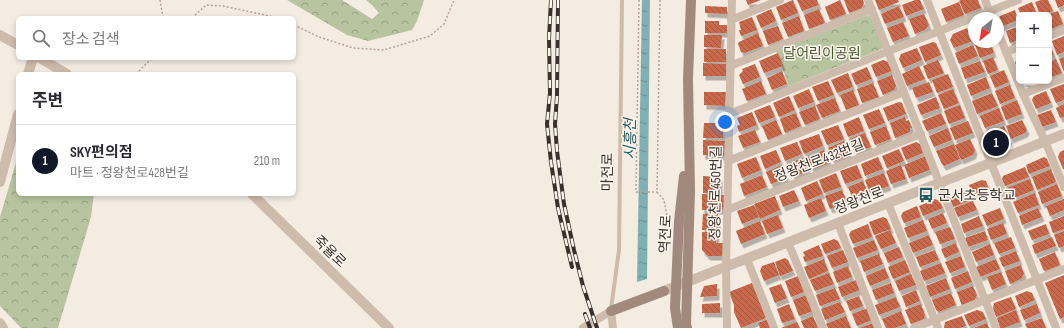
<!DOCTYPE html>
<html lang="ko">
<meta charset="utf-8">
<style>
:root{--surface:#fff;--page:#f2f2f3;--text:#2b2b33;--muted:#7c7c81;--line:#e1e1e2;--accent:#111827}
body{margin:0;font-family:"Sofia Sans Condensed","Noto Sans KR",sans-serif;background:var(--page);color:var(--text)}
.controls{position:absolute;right:12px;top:12px;display:grid;overflow:hidden;border-radius:6px;box-shadow:0 2px 6px #0003}
.controls button{width:36px;height:36px;display:grid;place-items:center;padding:0;border:0;border-bottom:1px solid var(--line);background:var(--surface);color:var(--text);font:20px sans-serif}
.compass{position:absolute;left:968px;top:12px;width:36px;height:36px;border-radius:50%;background:var(--surface);box-shadow:0 2px 6px #0003;rotate:211deg}
.you{position:absolute;left:725px;top:122px;width:14px;height:14px;margin:-10px;border:3px solid #fff;border-radius:50%;background:#1a73e8;box-shadow:0 0 0 6px #1a73e833}
.badge{display:grid;place-items:center;width:26px;height:26px;border-radius:50%;background:var(--accent);color:#fff;font-size:13px;font-weight:700}
.pin{position:absolute;translate:-50% -50%;border:2px solid #fff;box-shadow:0 1px 4px #0006}
.list{margin:0;padding:0;list-style:none}
h2{display:flex;justify-content:space-between;align-items:center;height:52px;margin:0;padding:0 16px;font-size:17px}
h2 small{font-size:13px;font-weight:400;color:var(--muted)}
.list li{display:grid;grid-template-columns:26px 1fr auto;gap:12px;align-items:center;box-sizing:border-box;height:72px;padding:0 16px;border-top:1px solid var(--line)}
.list b{display:block;font-size:15px;white-space:nowrap}
.list p{margin:0;font-size:13px;white-space:nowrap;color:var(--muted)}
.list em{font-size:13px;font-style:normal;color:var(--muted)}
.icon{flex:none;width:22px;height:22px;fill:none;stroke:currentColor;stroke-width:2;stroke-linecap:round;stroke-linejoin:round}
.map{position:relative;flex:none;width:1064px;height:328px;overflow:hidden}
.search{position:absolute;background:var(--surface);box-shadow:0 2px 6px #0003;left:16px;top:16px;width:280px;height:44px;display:flex;align-items:center;gap:10px;box-sizing:border-box;padding:0 14px;border-radius:6px;color:var(--muted);font-size:15px}
.panel{position:absolute;background:var(--surface);box-shadow:0 2px 6px #0003;left:16px;top:72px;width:280px;height:124px;border-radius:6px}
.map>svg:first-child{display:block}
</style>
<div class="map">
<svg width="1064" height="328" viewBox="0 0 1064 328">
<defs>
<pattern id="forest-crowns" width="20" height="18" patternUnits="userSpaceOnUse"><rect width="20" height="18" fill="#b8c4a0"/><path d="M2 6a3 3 0 1 1 6 0M12 15a3 3 0 1 1 6 0" fill="none" stroke="#97a083"/></pattern>
<pattern id="water-ripples" width="26" height="14" patternUnits="userSpaceOnUse"><rect width="26" height="14" fill="#7fb0b2"/><path d="M2 4q2-2 4 0t4 0M15 11q2-2 4 0t4 0" fill="none" stroke="#699091"/></pattern>
<pattern id="building-back-hatch" width="6" height="6" patternUnits="userSpaceOnUse"><rect width="6" height="6" fill="#c8694b"/><path d="M-1 5l2 2M0 0l6 6M5-1l2 2" fill="none" stroke="#a4573f"/></pattern>
<filter id="shadow"><feDropShadow dx="2.5" dy="4.5" stdDeviation="0" flood-color="#0004"/></filter>
</defs>
<rect width="100%" height="100%" fill="#f4ebe1"/>
<!-- forest -->
<g fill="url(#forest-crowns)">
<polygon points="287,0 342,0 372,19 379,13 372,5 366,0 424,0 417,21 412,30 368,41 347,35"/>
<polygon points="868,15 872,16 884,45 882,49 789,86 776,51"/>
<polygon points="18,156 18,194 94,194 91,217 58,328 21,328 0,306 0,217"/>
</g>
<!-- water -->
<polygon fill="url(#water-ripples)" points="642,0 650,0 647,279 637,282"/>
<!-- building -->
<g fill="url(#building-back-hatch)" filter="url(#shadow)">
<polygon points="746,0 761,0 748,5"/>
<polygon points="793,0 798,13 781,20 776,7"/>
<polygon points="797,0 817,0 819,5 802,11"/>
<polygon points="840,0 846,14 830,20 825,7"/>
<polygon points="844,0 863,0 864,3 862,8 849,13"/>
<polygon points="875,0 898,0 899,2 879,10"/>
<polygon points="915,0 920,0 924,9 906,16 902,5"/>
<polygon points="961,0 978,0 981,8 965,14 959,1"/>
<polygon points="1041,0 1048,0 1053,11 1040,15 1035,2"/>
<polygon points="1055,0 1064,0 1064,5 1058,8"/>
<polygon points="959,2 964,15 946,22 941,9"/>
<polygon points="1032,2 1037,15 1021,15 1018,8"/>
<polygon points="705,6 727,7 727,14 705,13"/>
<polygon points="899,6 904,17 885,24 881,14"/>
<polygon points="771,9 776,21 761,28 756,16"/>
<polygon points="819,9 825,23 809,29 804,15"/>
<polygon points="1015,10 1018,20 1001,27 998,20 1000,16"/>
<polygon points="1058,11 1063,24 1049,30 1049,14"/>
<polygon points="924,14 929,25 925,30 915,34 909,19"/>
<polygon points="799,16 804,31 788,37 782,23"/>
<polygon points="752,17 757,30 741,36 739,30 741,30 739,22"/>
<polygon points="705,21 719,21 719,25 727,25 727,33 705,33"/>
<polygon points="903,22 909,36 893,42 887,28"/>
<polygon points="778,26 783,39 768,45 763,31"/>
<polygon points="974,26 974,39 969,28"/>
<polygon points="1019,26 1019,40 1010,43 1006,31"/>
<polygon points="967,28 973,41 954,48 950,40 953,34"/>
<polygon points="758,33 763,46 745,53 741,52 738,44 739,42"/>
<polygon points="704,35 722,35 721,48 704,47"/>
<polygon points="1064,36 1064,52 1057,55 1052,41"/>
<polygon points="933,42 936,43 941,55 925,62 919,47"/>
<polygon points="982,42 990,42 994,53 980,58 975,45"/>
<polygon points="1049,43 1054,55 1049,57"/>
<polygon points="973,45 978,56 959,64 955,53"/>
<polygon points="917,48 922,60 903,68 899,59 901,54"/>
<rect x="704" y="49" width="22" height="13"/>
<polygon points="778,53 783,66 764,73 759,61"/>
<polygon points="1019,54 1019,69 1018,70 1015,63"/>
<polygon points="993,57 998,70 988,74 983,61"/>
<polygon points="1064,57 1064,72 1059,59"/>
<polygon points="1056,59 1062,73 1049,78 1049,62"/>
<polygon points="883,60 888,62 892,71 876,77 871,65"/>
<polygon points="938,60 944,73 928,79 923,66"/>
<polygon points="980,61 985,72 965,79 961,68"/>
<polygon points="703,63 726,64 726,76 703,76"/>
<polygon points="755,64 760,77 743,84 739,75 743,71 742,69"/>
<polygon points="919,66 925,79 907,86 902,74"/>
<polygon points="867,67 872,79 856,85 851,74"/>
<polygon points="1004,70 1009,82 995,88 990,76"/>
<polygon points="782,71 787,84 772,90 767,78"/>
<polygon points="848,73 853,87 837,93 831,80"/>
<polygon points="948,74 953,87 937,93 932,80"/>
<polygon points="892,75 896,86 894,90 883,95 877,81"/>
<polygon points="986,77 990,88 971,96 967,85"/>
<polygon points="761,81 766,94 747,101 742,89"/>
<polygon points="828,81 834,95 818,101 812,87"/>
<polygon points="1020,81 1037,81 1029,84"/>
<polygon points="929,82 933,92 916,98 912,88"/>
<polygon points="873,83 879,97 862,103 857,89"/>
<polygon points="1064,84 1064,100 1056,103 1050,89"/>
<polygon points="1010,85 1015,98 1000,104 995,91"/>
<polygon points="809,89 814,102 798,108 793,96"/>
<polygon points="953,89 959,103 944,109 938,95"/>
<polygon points="853,90 859,105 846,110 840,95"/>
<polygon points="1046,91 1051,103 1036,109 1032,100 1034,96"/>
<polygon points="704,92 726,92 725,106 704,105"/>
<polygon points="992,93 998,106 977,114 972,101"/>
<polygon points="789,96 795,110 779,117 773,103"/>
<polygon points="936,97 940,108 921,115 917,105"/>
<polygon points="835,98 840,111 822,118 816,105"/>
<polygon points="1017,100 1022,114 1006,120 1001,107"/>
<polygon points="899,102 902,103 906,114 888,121 883,108"/>
<polygon points="1064,104 1064,117 1060,118 1056,108"/>
<polygon points="770,105 775,117 759,123 754,111"/>
<polygon points="960,105 965,118 949,124 944,111"/>
<polygon points="815,106 820,119 805,125 799,112"/>
<polygon points="999,108 1004,121 985,128 980,116"/>
<polygon points="879,109 885,123 869,129 863,115"/>
<polygon points="1051,110 1056,122 1042,127 1037,115"/>
<polygon points="752,112 757,125 739,132 737,126 740,125 737,118"/>
<polygon points="796,113 801,126 785,133 780,119"/>
<polygon points="941,113 946,124 927,131 922,121"/>
<polygon points="859,117 864,131 848,137 843,124"/>
<polygon points="905,117 906,121 909,120 912,128 910,128 910,132 895,138 890,123"/>
<polygon points="776,120 782,134 768,140 762,126"/>
<polygon points="1022,120 1027,130 1025,133 1011,139 1006,126"/>
<polygon points="968,121 973,133 955,140 950,128"/>
<polygon points="704,123 723,123 723,138 703,138"/>
<polygon points="838,125 844,139 827,145 821,131"/>
<polygon points="886,126 891,139 875,145 870,132"/>
<polygon points="1004,126 1010,140 996,146 994,144 989,132"/>
<polygon points="948,128 952,140 934,147 929,136"/>
<polygon points="755,130 760,142 743,148 738,136"/>
<polygon points="865,133 871,147 855,153 849,139"/>
<polygon points="819,134 823,146 804,154 799,141"/>
<polygon points="970,139 975,150 974,153 973,155 961,160 955,145"/>
<polygon points="703,140 725,141 724,156 703,155"/>
<polygon points="844,141 850,155 833,162 828,148"/>
<polygon points="797,142 802,154 785,161 780,148"/>
<polygon points="916,142 920,144 923,153 906,160 901,148"/>
<polygon points="954,144 960,159 944,166 942,164 936,151"/>
<polygon points="899,149 904,161 887,168 882,156"/>
<polygon points="776,150 781,162 765,169 760,156"/>
<polygon points="824,150 830,163 812,170 807,157"/>
<polygon points="1064,150 1064,169 1063,169 1058,157 1060,152"/>
<polygon points="926,156 932,169 909,178 904,165"/>
<polygon points="756,157 761,170 742,178 737,164"/>
<polygon points="878,157 883,169 865,176 861,164"/>
<polygon points="1044,157 1047,159 1050,166 1029,174 1026,165"/>
<polygon points="803,158 809,171 793,177 787,164"/>
<polygon points="782,165 787,178 771,184 766,172"/>
<polygon points="857,165 862,178 845,184 840,171"/>
<polygon points="901,165 906,179 891,184 886,171"/>
<polygon points="1025,167 1029,177 1005,186 1002,179 1003,176"/>
<polygon points="1051,169 1056,182 1037,190 1032,177"/>
<polygon points="836,173 841,187 824,193 819,180"/>
<polygon points="884,173 889,186 870,193 865,180"/>
<polygon points="762,175 767,187 744,196 740,184"/>
<polygon points="703,176 720,177 720,193 703,193"/>
<polygon points="1030,179 1034,190 1012,199 1007,188"/>
<polygon points="982,180 986,181 989,189 973,195 969,185"/>
<polygon points="817,181 823,194 806,201 801,188"/>
<polygon points="863,181 868,193 853,199 848,187"/>
<polygon points="1057,184 1062,196 1042,204 1038,192"/>
<polygon points="794,190 799,201 783,207 779,196"/>
<polygon points="842,190 847,202 830,209 825,196"/>
<polygon points="967,191 971,200 953,207 950,198"/>
<polygon points="1035,193 1039,205 1018,213 1013,202"/>
<polygon points="702,194 724,195 724,210 702,210"/>
<polygon points="775,196 780,210 760,219 754,204"/>
<polygon points="821,198 826,211 809,218 804,205"/>
<polygon points="935,199 940,201 943,208 923,216 919,206"/>
<polygon points="1064,199 1064,210 1050,216 1046,206"/>
<polygon points="973,201 977,210 958,217 954,208"/>
<polygon points="754,205 759,217 742,224 737,211"/>
<polygon points="917,206 921,217 904,223 901,216 903,212"/>
<polygon points="1000,208 1004,219 987,226 982,215"/>
<polygon points="1038,208 1042,217 1022,225 1019,216"/>
<polygon points="943,213 947,223 932,229 928,219"/>
<polygon points="703,214 718,214 718,231 702,230"/>
<polygon points="778,215 783,228 767,234 762,221"/>
<polygon points="979,216 983,226 964,233 961,224"/>
<polygon points="1064,216 1064,229 1053,233 1049,222"/>
<polygon points="883,217 887,219 891,229 874,235 869,222"/>
<polygon points="923,220 927,231 908,238 904,228"/>
<polygon points="760,221 765,234 741,244 736,231"/>
<polygon points="1003,223 1007,234 991,240 987,229"/>
<polygon points="868,224 872,237 853,244 849,235 851,231"/>
<polygon points="1046,224 1049,234 1032,240 1028,231"/>
<polygon points="950,227 955,239 940,244 935,232"/>
<polygon points="890,230 896,243 881,249 875,236"/>
<polygon points="985,231 988,240 968,247 965,238"/>
<polygon points="1064,231 1064,246 1059,248 1054,235"/>
<polygon points="702,232 717,232 716,243 725,243 725,251 722,256 708,256 702,250"/>
<polygon points="929,235 933,245 913,253 909,243"/>
<polygon points="1011,237 1015,248 999,254 994,243"/>
<polygon points="1052,237 1056,246 1035,254 1032,245"/>
<polygon points="834,239 838,241 841,248 825,254 821,244"/>
<polygon points="874,240 878,250 857,258 853,248"/>
<polygon points="956,243 959,252 945,258 941,249"/>
<polygon points="990,244 994,255 976,262 972,252"/>
<polygon points="819,245 823,256 805,262 803,257 805,256 803,252"/>
<polygon points="899,247 903,257 888,263 884,253"/>
<polygon points="843,250 848,262 832,268 827,256"/>
<polygon points="935,250 939,260 920,267 916,257"/>
<polygon points="1016,251 1020,261 1003,267 999,258"/>
<polygon points="1055,252 1060,265 1045,271 1043,269 1039,259"/>
<polygon points="879,254 883,264 864,272 860,261"/>
<polygon points="961,256 965,267 950,273 945,262"/>
<polygon points="785,258 788,260 793,271 780,276 775,262"/>
<polygon points="824,259 828,271 809,279 804,267"/>
<polygon points="996,259 1000,269 980,277 976,267"/>
<polygon points="905,260 910,272 893,279 888,267"/>
<polygon points="774,262 779,275 764,281 760,271 762,266"/>
<polygon points="941,263 945,273 924,281 920,271"/>
<polygon points="1021,265 1024,274 1021,279 1010,284 1005,271"/>
<polygon points="848,266 852,277 837,283 833,272"/>
<polygon points="885,268 889,278 870,286 866,276"/>
<polygon points="968,271 972,282 955,289 951,278"/>
<polygon points="1001,272 1006,284 992,290 987,277"/>
<polygon points="829,273 834,284 815,291 810,280"/>
<polygon points="911,274 916,285 899,291 895,281"/>
<polygon points="1064,275 1064,317 1060,319 1045,283"/>
<polygon points="798,276 804,292 791,297 785,281"/>
<polygon points="946,278 950,289 930,297 926,286"/>
<polygon points="856,280 860,290 842,297 838,287"/>
<polygon points="752,283 766,318 741,328 734,312 734,305 729,292"/>
<polygon points="891,283 894,293 876,300 872,290"/>
<polygon points="717,284 717,296 700,297 704,286"/>
<polygon points="781,284 787,298 775,303 769,288"/>
<polygon points="973,286 977,295 974,301 962,306 957,292"/>
<polygon points="835,288 840,299 820,306 816,295"/>
<polygon points="916,290 920,301 906,307 902,296"/>
<polygon points="1027,291 1032,293 1035,300 1019,307 1015,296"/>
<polygon points="951,293 956,305 939,312 936,310 932,300"/>
<polygon points="807,295 813,311 799,316 793,300"/>
<polygon points="859,296 863,306 850,311 846,301"/>
<polygon points="896,297 900,307 879,315 875,305"/>
<polygon points="1011,297 1016,309 996,317 993,308 994,303"/>
<polygon points="840,302 845,312 825,320 821,309"/>
<polygon points="720,303 720,313 702,313 702,304"/>
<polygon points="789,304 795,319 782,323 777,309"/>
<polygon points="921,304 925,315 924,319 911,324 905,310"/>
<polygon points="1037,304 1040,313 1024,320 1020,310"/>
<polygon points="868,308 872,320 857,326 852,314"/>
<polygon points="977,310 983,312 986,319 969,326 964,315"/>
<polygon points="1016,310 1020,322 1004,328 1000,328 997,318"/>
<polygon points="901,311 906,324 895,328 886,328 882,319"/>
<polygon points="813,316 818,328 804,328 801,321"/>
<polygon points="846,316 851,328 828,328 826,324"/>
<polygon points="962,316 966,326 960,328 944,328 945,322"/>
<polygon points="1042,318 1046,328 1027,328 1025,324"/>
<polygon points="769,319 772,328 760,328 758,323"/>
<polygon points="797,322 800,328 781,328"/>
<polygon points="873,323 875,328 860,328"/>
<polygon points="987,323 989,328 974,328"/>
</g>
<g fill="none" stroke-linecap="round" stroke-linejoin="round">
<!-- path -->
<g stroke="#b9a596" stroke-width="1.5" stroke-dasharray="2 2" stroke-linecap="butt">
<polyline points="160,0 163,18"/>
<polyline points="639,0 636,192 657,192"/>
<polyline points="660,0 657,192 664,200 669,227"/>
<polyline points="192,18 206,5 223,6 279,18"/>
<polyline points="294,25 319,37 353,48 384,50 430,36 444,24 454,0"/>
<polyline points="136,74 152,58"/>
</g>
<!-- service -->
<polyline stroke="#cdbbac" stroke-width="4" points="611,309 619,250 622,0"/>
<!-- minor -->
<g stroke="#cdbbac" stroke-width="8">
<polyline points="868,0 996,328"/>
<polyline points="927,0 1056,328"/>
<polyline points="985,0 992,18"/>
<polyline points="731,20 780,0"/>
<polyline points="998,32 1023,94 1045,141 1064,187"/>
<polyline points="1049,36 1064,30"/>
<polyline points="1006,52 1019,47"/>
<polyline points="730,66 872,9"/>
<polyline points="1023,94 1064,78"/>
<polyline points="729,114 1018,0"/>
<polyline points="728,161 904,92"/>
<polyline points="888,203 938,328"/>
<polyline points="727,210 921,134"/>
<polyline points="838,223 878,328"/>
<polyline points="788,242 823,328"/>
<polyline points="747,259 774,328"/>
<polyline points="583,328 611,311 613,328"/>
<polyline points="727,328 726,267 732,0"/>
<polyline points="914,328 1064,269"/>
</g>
<!-- tertiary -->
<g stroke="#cdbbac" stroke-width="10">
<polyline points="0,35 18,45"/>
<polyline points="40,58 67,74"/>
<polyline points="28,74 33,58"/>
<polyline points="0,182 18,114"/>
<polyline points="252,194 389,328"/>
<polyline points="664,291 1064,134"/>
<polyline points="0,323 3,328"/>
</g>
<!-- secondary -->
<g stroke="#a18a7d" stroke-width="10">
<polyline points="611,311 664,291"/>
<polyline points="678,328 675,308 676,287 679,221 684,176"/>
<polyline points="687,328 686,324 690,191 688,79 691,0"/>
</g>
<defs>
<g id="rail">
<polyline points="551,0 549,38 550,93 547,124 551,162 558,208 572,267"/>
<polyline points="558,0 557,96 555,124 557,151 564,204 574,250 583,286 597,328"/>
<polyline points="585,314 590,328"/>
</g>
</defs>
<!-- rail casing -->
<use href="#rail" stroke="#3b302b" stroke-width="4"/>
<!-- rail -->
<use href="#rail" stroke="#fbf5ee" stroke-width="2.5" stroke-dasharray="8" stroke-linecap="butt"/>
</g>
<!-- icons -->
<defs>
<symbol id="bus-bare" viewBox="-9 -9 18 18"><path d="M-5-6H5V4H4V6H2V4H-2V6H-4V4H-5ZM-3.5-4V0h7V-4ZM-3.5 1.2v1.5H-2V1.2ZM2 1.2v1.5H3.5V1.2Z" fill="#1f5a5e" stroke="#fbf5ee" stroke-width="2.5" paint-order="stroke"/></symbol>
</defs>
<g fill-rule="evenodd">
<use href="#bus-bare" x="915" y="184" width="22" height="22"/>
</g>
<g text-anchor="middle" stroke-width="3" stroke-linejoin="round" paint-order="stroke">
<!-- park labels -->
<g font-size="14" fill="#4a5a2e" stroke="#fbf5ee">
<text x="822" y="58">달어린이공원</text>
</g>
<!-- street labels -->
<g font-size="14" fill="#3b302b" stroke="#fbf5ee">
<text transform="translate(819 160) rotate(-21)" y="5">정왕천로432번길</text>
<text transform="translate(607 172) rotate(-89)" y="5">마전로</text>
<text transform="translate(715 193) rotate(-89)" y="5">정왕천로450번길</text>
<text transform="translate(859 200) rotate(-21)" y="5">정왕천로</text>
<text transform="translate(665 234) rotate(-87)" y="5">역전로</text>
<text transform="translate(330 251) rotate(44)" y="5">죽율로</text>
</g>
<!-- poi labels -->
<g font-size="14" fill="#3b302b" stroke="#fbf5ee" text-anchor="start">
<text x="938" y="200">군서초등학교</text>
</g>
<!-- water labels -->
<g font-size="15" font-style="italic" fill="#1f5a5e" stroke="#fbf5ee">
<text transform="translate(630 139) rotate(-89)" y="5">시흥천</text>
</g>
</g>
</svg>
<div class="controls">
<button>+</button>
<button>−</button>
</div>
<svg class="compass" viewBox="-18 -18 36 36"><path d="M0-13l5 13h-10z" fill="#e53935"/><path d="M0 13l5-13h-10z" fill="#7c7c81"/></svg>
<div class="you"></div>
<div class="pin badge" style="left:996px;top:143px">1</div>
<div class="search"><svg class="icon" aria-label="search" viewBox="0 0 24 24"><circle cx="10" cy="10" r="6"/><path d="M15 15l6 6"/></svg>장소 검색</div>
<section class="panel">
<h2>주변<small></small></h2>
<ul class="list">
<li><span class="badge">1</span><div><b>SKY편의점</b><p>마트 · 정왕천로428번길</p></div><em>210 m</em></li>
</ul>
</section>
</div>
